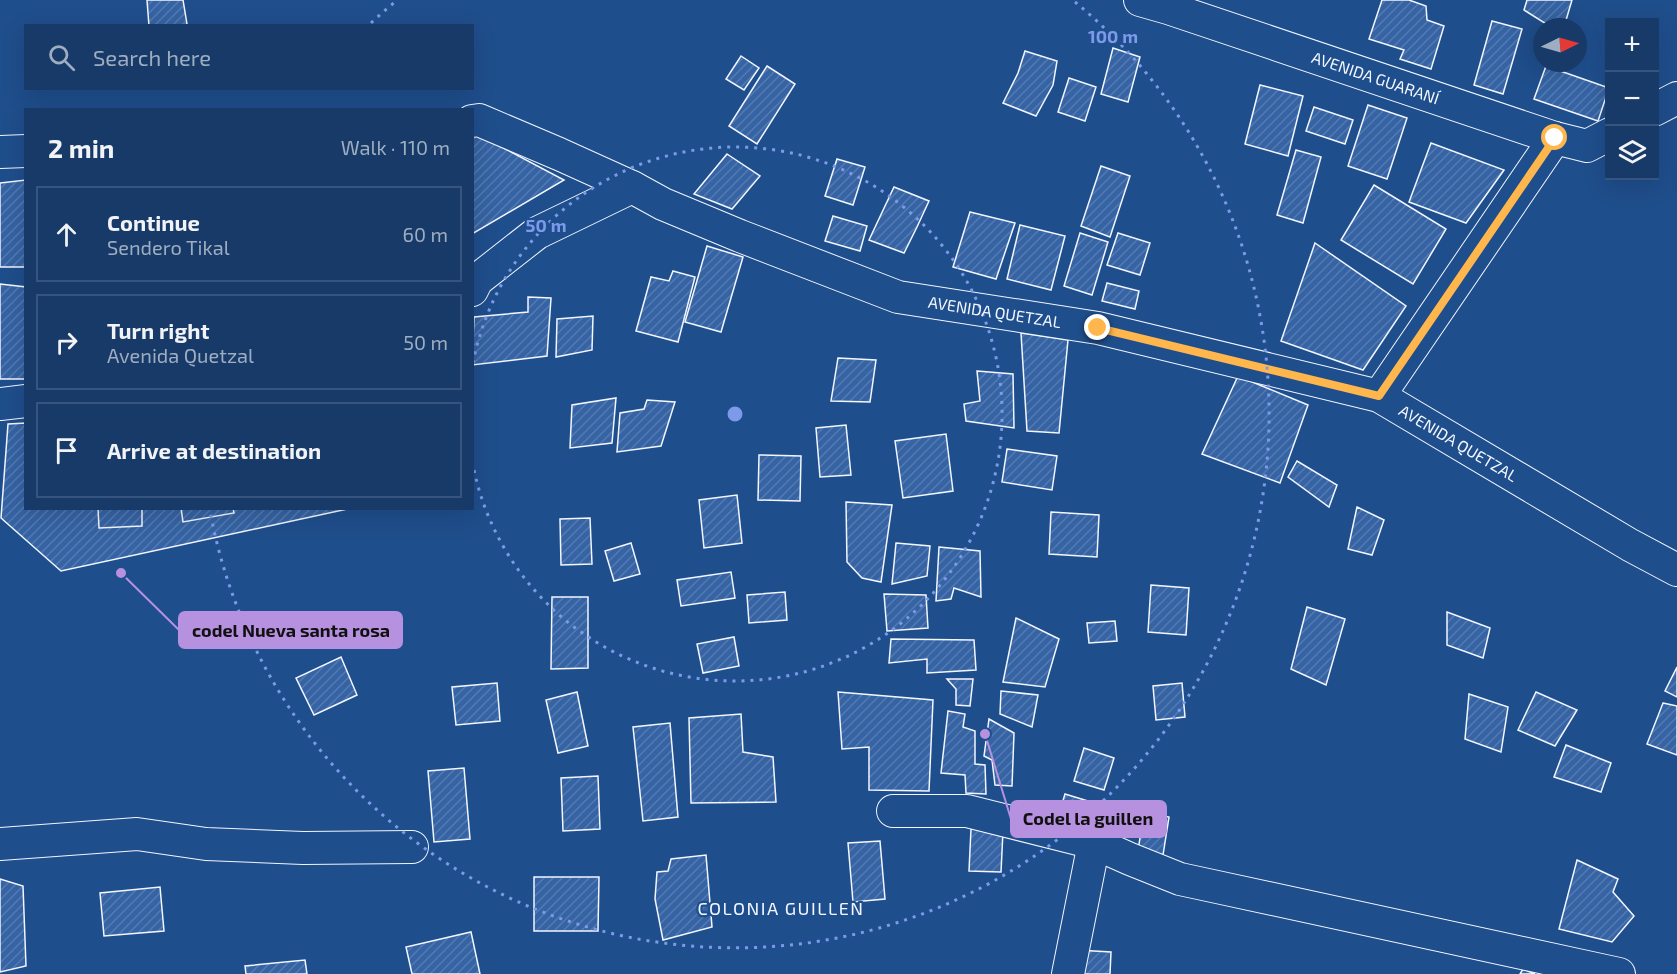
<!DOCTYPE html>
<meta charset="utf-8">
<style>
:root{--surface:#173a69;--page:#20416f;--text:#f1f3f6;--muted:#9eadc0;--line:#36547d}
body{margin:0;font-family:"Exo 2",sans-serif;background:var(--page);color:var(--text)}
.controls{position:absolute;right:18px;top:18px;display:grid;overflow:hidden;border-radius:0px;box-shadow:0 6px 24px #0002}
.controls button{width:54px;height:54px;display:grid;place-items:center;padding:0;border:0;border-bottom:2px solid var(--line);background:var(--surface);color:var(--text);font:30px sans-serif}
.compass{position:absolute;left:1533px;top:18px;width:54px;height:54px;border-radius:50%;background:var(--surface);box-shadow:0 6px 24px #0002;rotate:85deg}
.stop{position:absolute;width:18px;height:18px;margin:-14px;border:4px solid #ffb74d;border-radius:50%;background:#fff}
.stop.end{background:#ffb74d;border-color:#fff;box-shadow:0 2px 6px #0008}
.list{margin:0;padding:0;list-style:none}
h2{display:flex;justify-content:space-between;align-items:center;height:78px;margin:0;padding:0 24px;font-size:26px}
h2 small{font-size:20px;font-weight:400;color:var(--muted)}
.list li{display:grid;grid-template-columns:39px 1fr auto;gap:18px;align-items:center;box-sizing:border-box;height:96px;margin:0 12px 12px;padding:0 12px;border:2px solid var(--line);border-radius:0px}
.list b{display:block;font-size:22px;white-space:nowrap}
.list p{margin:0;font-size:20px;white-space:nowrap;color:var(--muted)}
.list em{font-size:20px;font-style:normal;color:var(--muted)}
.icon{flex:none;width:33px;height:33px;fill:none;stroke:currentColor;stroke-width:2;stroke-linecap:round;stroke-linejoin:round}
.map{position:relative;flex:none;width:1677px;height:974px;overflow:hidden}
.search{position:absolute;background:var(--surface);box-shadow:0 6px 24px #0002;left:24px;top:24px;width:450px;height:66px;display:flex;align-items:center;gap:15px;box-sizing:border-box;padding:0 21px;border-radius:0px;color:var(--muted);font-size:22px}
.panel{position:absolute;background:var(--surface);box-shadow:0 6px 24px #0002;left:24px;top:108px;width:450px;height:402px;border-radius:0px}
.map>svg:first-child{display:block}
</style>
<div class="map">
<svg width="1677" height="974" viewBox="0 0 1677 974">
<defs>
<pattern id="building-hatch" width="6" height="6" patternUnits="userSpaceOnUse" patternTransform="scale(1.5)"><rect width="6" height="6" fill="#3563a3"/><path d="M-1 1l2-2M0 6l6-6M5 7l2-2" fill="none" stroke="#537ab1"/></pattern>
</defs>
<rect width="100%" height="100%" fill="#1f4e8c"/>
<!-- building -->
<g fill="url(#building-hatch)" stroke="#f2f6ff" stroke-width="1.5">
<polygon points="147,0 183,0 187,24 183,26 149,26"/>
<polygon points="1382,0 1409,0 1426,6 1427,20 1444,26 1431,69 1400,59 1404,50 1369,39"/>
<polygon points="1527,0 1572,0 1564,27 1551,27 1524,10"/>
<polygon points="1492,21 1522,29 1503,94 1474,85"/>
<polygon points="1113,48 1140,57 1128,102 1101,94"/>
<polygon points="1025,51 1057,61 1053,85 1036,116 1003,103 1018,73"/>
<polygon points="741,56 759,68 744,90 726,79"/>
<polygon points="767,66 795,84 757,144 729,126"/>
<polygon points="1546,66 1609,88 1598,121 1534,99"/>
<polygon points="1069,78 1096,87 1085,121 1058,112"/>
<polygon points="1260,85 1303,96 1288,156 1245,144"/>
<polygon points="1368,105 1407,118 1387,179 1348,166"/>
<polygon points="1314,107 1353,120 1345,144 1306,131"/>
<polygon points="472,133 473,132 564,180 472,234"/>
<polygon points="1431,143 1504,170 1466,223 1409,202"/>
<polygon points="1296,150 1321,157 1303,223 1277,215"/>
<polygon points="727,154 760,176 732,209 694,194"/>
<polygon points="837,159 865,167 853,205 825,196"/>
<polygon points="1101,166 1130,176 1110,237 1081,226"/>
<polygon points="26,180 26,267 0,267 0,183"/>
<polygon points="1374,185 1446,229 1413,284 1341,240"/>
<polygon points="894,187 929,201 917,227 904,253 869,240"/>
<polygon points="970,212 1015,223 996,279 953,267"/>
<polygon points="833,216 867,226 860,251 825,241"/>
<polygon points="1020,225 1065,236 1051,290 1007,279"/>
<polygon points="1080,233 1108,242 1092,295 1064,286"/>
<polygon points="1118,233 1150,243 1140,275 1107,265"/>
<polygon points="1315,243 1406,306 1363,370 1281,341"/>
<polygon points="707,246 743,257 721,332 685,322"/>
<polygon points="673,271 695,277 678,342 636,331 651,277 669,281"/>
<polygon points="1107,283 1139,291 1135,309 1102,301"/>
<polygon points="0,284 26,287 26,379 0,379"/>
<polygon points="528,297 551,298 547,356 472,365 474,317 528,312"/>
<polygon points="593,316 592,350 556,357 557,319"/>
<polygon points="1021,333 1068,340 1059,433 1027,431"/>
<polygon points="838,358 876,360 870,402 831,401"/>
<polygon points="977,371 1013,374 1014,428 966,421 964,404 980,401"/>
<polygon points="1238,376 1308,405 1280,483 1202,454"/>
<polygon points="616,398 612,443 570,448 572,405"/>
<polygon points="647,400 675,402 661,446 617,452 620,413 644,409"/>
<polygon points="26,423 26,508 352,508 61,571 1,518 8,424"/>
<polygon points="846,425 851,475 820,477 816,428"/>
<polygon points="946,434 953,491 903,498 895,441"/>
<polygon points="1007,449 1057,456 1052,490 1002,482"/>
<polygon points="759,455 801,456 800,501 758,500"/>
<polygon points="1297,461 1337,485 1329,507 1288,477"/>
<polygon points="737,495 742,543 704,548 699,500"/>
<polygon points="846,502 892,505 881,582 862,578 847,562"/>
<polygon points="1357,507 1384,520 1372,555 1348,549"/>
<polygon points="98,508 142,508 142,526 99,528"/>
<polygon points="181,508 233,508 234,513 183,522"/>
<polygon points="1051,512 1099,515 1097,557 1049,554"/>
<polygon points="590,518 592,564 561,565 560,519"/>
<polygon points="631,543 640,574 614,581 605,551"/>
<polygon points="896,543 930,546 927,576 892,584"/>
<polygon points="939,547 980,551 981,597 954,588 951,599 936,601"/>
<polygon points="731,572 735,598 681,606 677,580"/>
<polygon points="1151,585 1189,588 1186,635 1148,632"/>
<polygon points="785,592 787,620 749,623 747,595"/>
<polygon points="884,594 926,595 928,628 887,631"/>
<polygon points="552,597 588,597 588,668 551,669"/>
<polygon points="1307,607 1345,619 1326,685 1291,669"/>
<polygon points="1447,612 1490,628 1483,658 1447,645"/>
<polygon points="1016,618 1059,639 1045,687 1003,682"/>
<polygon points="1115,621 1117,641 1089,643 1087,623"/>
<polygon points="734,637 739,666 703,673 697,644"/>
<polygon points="891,639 974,640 976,670 927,673 927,659 889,663"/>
<polygon points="341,657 357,695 314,715 296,678"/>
<polygon points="1677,667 1677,697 1665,691"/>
<polygon points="947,679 973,679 970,706 956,705 956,689"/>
<polygon points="497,683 500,721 456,725 452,687"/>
<polygon points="1182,683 1185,717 1156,720 1153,686"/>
<polygon points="1001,691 1038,695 1032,727 1000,714"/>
<polygon points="577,692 588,746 558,753 546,700"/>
<polygon points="838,692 933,700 929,791 869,790 869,747 842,749"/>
<polygon points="1536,692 1577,710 1555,746 1518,730"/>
<polygon points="1469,694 1508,707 1501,752 1465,739"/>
<polygon points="1663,703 1677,706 1677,755 1647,744"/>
<polygon points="948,711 965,714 963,727 975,731 975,764 985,765 986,794 966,793 965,775 941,773"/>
<polygon points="741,714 743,752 773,757 776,802 691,803 689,718"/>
<polygon points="989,719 1014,733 1012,786 995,785 992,760 984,756"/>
<polygon points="670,723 678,817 643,821 633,727"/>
<polygon points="1566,745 1611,763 1601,792 1554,777"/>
<polygon points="1084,748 1114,758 1104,790 1074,781"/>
<polygon points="464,768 470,839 434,842 428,771"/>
<polygon points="598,776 600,829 563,831 561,778"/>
<polygon points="1065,794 1111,808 1106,827 1059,814"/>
<polygon points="1144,812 1169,817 1163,855 1138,851"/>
<polygon points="971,829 1003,831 1001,872 969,871"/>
<polygon points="880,841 885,899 853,902 848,843"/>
<polygon points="706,855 712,927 663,940 655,899 657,872 668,871 671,859"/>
<polygon points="1577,860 1618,879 1613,892 1634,916 1612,942 1559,929"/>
<polygon points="534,877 599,877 598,931 534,931"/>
<polygon points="0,879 23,886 26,966 0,972"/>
<polygon points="160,887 164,931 104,936 100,893"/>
<polygon points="471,932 480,974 412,974 406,947"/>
<polygon points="1077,950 1111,952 1110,974 1076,974"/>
<polygon points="305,960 307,974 246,974 245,966"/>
<polygon points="1523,969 1535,974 1520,974"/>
</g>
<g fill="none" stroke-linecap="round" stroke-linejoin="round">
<defs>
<g id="street">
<path id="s1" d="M1140,0L1168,8L1555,138L1587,146L1610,134"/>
<polyline points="1654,110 1677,98"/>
<path id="s2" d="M472,121L479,120L559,154L632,187L663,204L740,236L898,297L1098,328L1379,396L1630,545L1677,570"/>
<polyline points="0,152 26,151"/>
<polyline points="472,290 477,280 537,233 632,187"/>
<polyline points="1379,396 1555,138"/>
<polyline points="0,404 26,401"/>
<polyline points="893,811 967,811 1094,843 1130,859 1180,879 1619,974"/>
<polyline points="0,844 137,834 206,844 303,848 412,847"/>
<polyline points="1068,974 1094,843"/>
</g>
</defs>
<!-- street casing -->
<use href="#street" stroke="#f2f6ff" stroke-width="34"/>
<!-- street -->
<use href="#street" stroke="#1f4e8c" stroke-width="32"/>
</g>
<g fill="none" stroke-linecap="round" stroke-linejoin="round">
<!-- route -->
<polyline stroke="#ffb74d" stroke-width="8" points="1098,328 1379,396 1555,138"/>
</g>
<!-- distance rings -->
<g fill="none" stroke="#7d9aea" stroke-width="3" stroke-dasharray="3 6">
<path d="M473 363A267 267 0 1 1 473 465"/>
<path d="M371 23A534 534 0 0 1 395 2M1075 2A534 534 0 1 1 210 511"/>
</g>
<g text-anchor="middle" stroke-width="4.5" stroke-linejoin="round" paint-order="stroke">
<!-- street labels -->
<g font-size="16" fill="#f2f6ff" stroke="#1f4e8c">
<text dy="6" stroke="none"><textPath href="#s1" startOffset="248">AVENIDA GUARANÍ</textPath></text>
<text dy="6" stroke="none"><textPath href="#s2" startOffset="560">AVENIDA QUETZAL</textPath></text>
<text dy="6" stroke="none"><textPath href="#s2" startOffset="1046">AVENIDA QUETZAL</textPath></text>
</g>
<!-- neighbourhood labels -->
<g font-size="18" letter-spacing="1.5" fill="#f2f6ff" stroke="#1f4e8c">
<text x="781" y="915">COLONIA GUILLEN</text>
</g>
</g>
<circle cx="735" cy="414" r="9" fill="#7d9aea" stroke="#1f4e8c" stroke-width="3"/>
<g font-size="18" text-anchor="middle" font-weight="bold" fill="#7d9aea" stroke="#1f4e8c" stroke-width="4.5" stroke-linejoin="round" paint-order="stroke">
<text x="1113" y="43">100 m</text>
<text x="546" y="232">50 m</text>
</g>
<!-- callouts -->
<path fill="none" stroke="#b691df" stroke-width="2" d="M121 573L179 630M985 734L1011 819"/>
<g fill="#b691df" stroke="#1f4e8c" stroke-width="2">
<circle cx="121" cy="573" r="6"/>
<circle cx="985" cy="734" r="6"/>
</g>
<g fill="#b691df" stroke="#b691df" stroke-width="2">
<rect x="179" y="612" width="223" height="36" rx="6"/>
<rect x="1011" y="801" width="155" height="36" rx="6"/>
</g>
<g font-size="18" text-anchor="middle" font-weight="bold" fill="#111">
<text x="291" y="637">codel Nueva santa rosa</text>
<text x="1088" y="825">Codel la guillen</text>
</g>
</svg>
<div class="controls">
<button>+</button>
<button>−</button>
<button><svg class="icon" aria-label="layers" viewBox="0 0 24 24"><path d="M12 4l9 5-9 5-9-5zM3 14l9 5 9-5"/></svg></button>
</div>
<svg class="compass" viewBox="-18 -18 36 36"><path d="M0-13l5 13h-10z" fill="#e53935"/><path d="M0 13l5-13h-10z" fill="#9eadc0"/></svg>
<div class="stop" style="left:1555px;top:138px"></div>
<div class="stop end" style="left:1098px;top:328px"></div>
<div class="search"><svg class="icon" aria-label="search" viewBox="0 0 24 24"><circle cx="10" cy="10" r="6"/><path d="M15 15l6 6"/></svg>Search here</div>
<section class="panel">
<h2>2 min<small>Walk · 110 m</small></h2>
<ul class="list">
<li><svg class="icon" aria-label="ahead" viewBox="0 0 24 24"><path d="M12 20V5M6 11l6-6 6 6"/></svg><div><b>Continue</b><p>Sendero Tikal</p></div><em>60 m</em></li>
<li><svg class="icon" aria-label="right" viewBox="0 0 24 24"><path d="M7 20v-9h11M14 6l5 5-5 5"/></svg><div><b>Turn right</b><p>Avenida Quetzal</p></div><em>50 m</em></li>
<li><svg class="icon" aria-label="arrive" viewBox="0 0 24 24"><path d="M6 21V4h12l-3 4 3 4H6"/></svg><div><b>Arrive at destination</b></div></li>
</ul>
</section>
</div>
